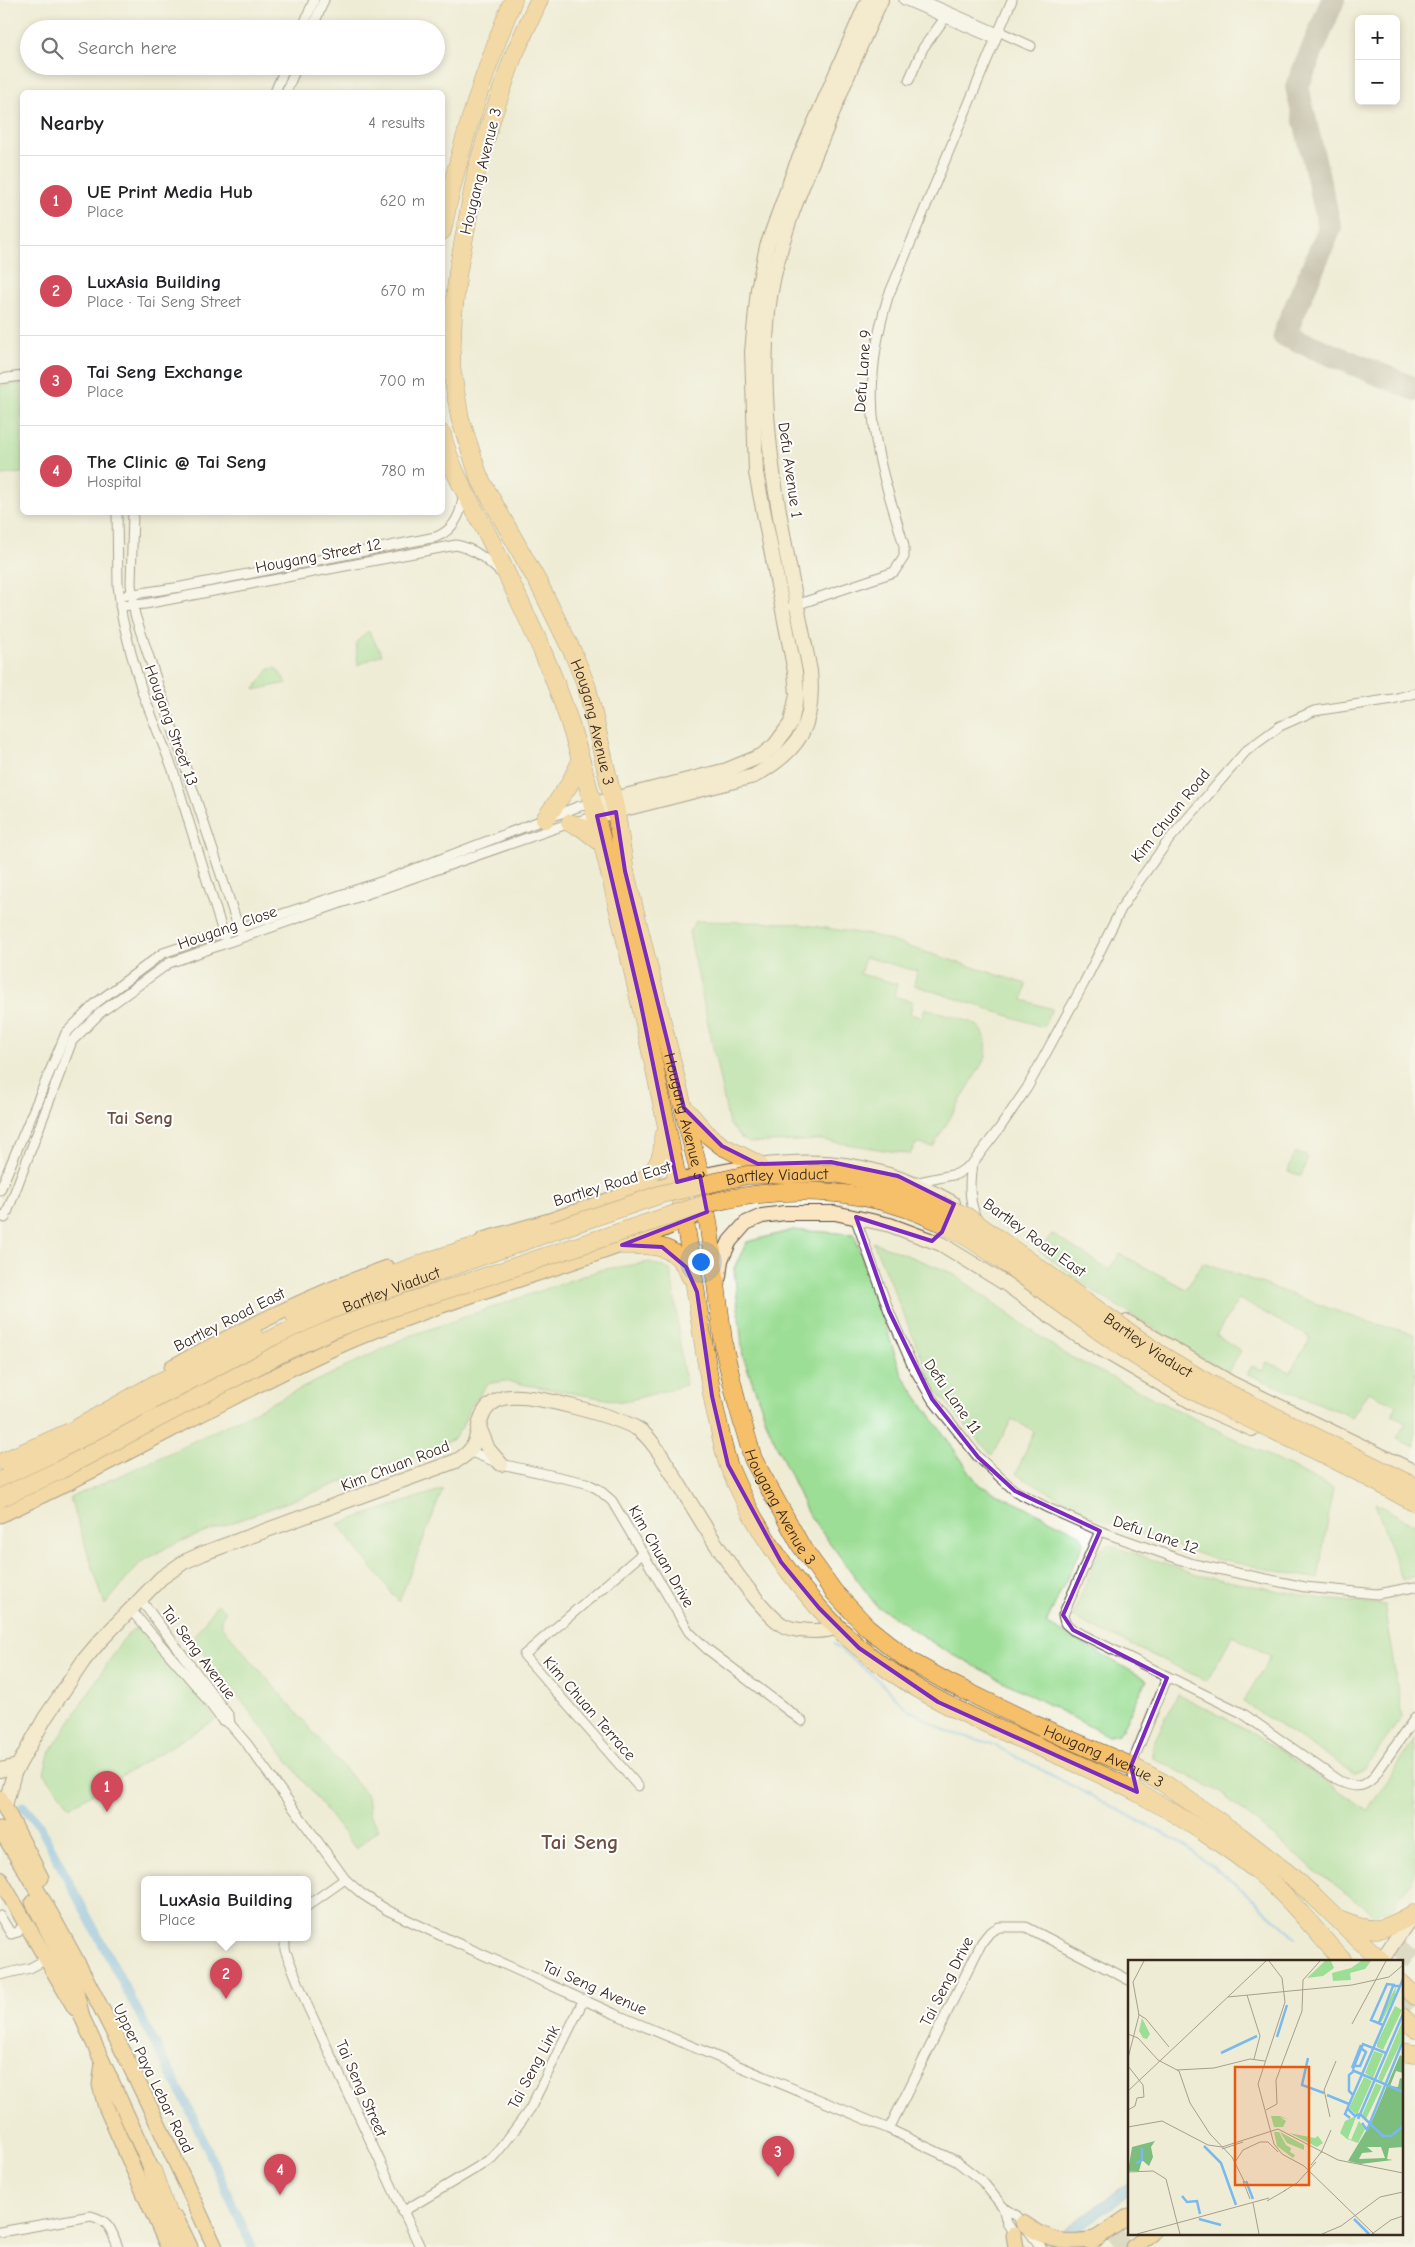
<!DOCTYPE html>
<meta charset="utf-8">
<style>
:root{--surface:#fff;--page:#f6f6f6;--text:#202124;--muted:#757577;--line:#e0e0e0;--accent:#d1495b}
body{margin:0;font-family:"Comic Neue",sans-serif;background:var(--page);color:var(--text)}
.controls{position:absolute;right:15px;top:15px;display:grid;overflow:hidden;border-radius:8px;box-shadow:0 2px 8px #0003}
.controls button{width:45px;height:45px;display:grid;place-items:center;padding:0;border:0;border-bottom:1px solid var(--line);background:var(--surface);color:var(--text);font:25px sans-serif}
.you{position:absolute;left:700px;top:1261px;width:18px;height:18px;margin:-12px;border:4px solid #fff;border-radius:50%;background:#1a73e8;box-shadow:0 0 0 8px #1a73e833}
.badge{display:grid;place-items:center;width:32px;height:32px;border-radius:50%;background:var(--accent);color:#fff;font-size:16px;font-weight:700}
.pin{position:absolute;translate:-50% -41px;filter:drop-shadow(0 1px 2px #0008)}
.pin::after{content:'';position:absolute;top:26px;width:18px;height:15px;background:inherit;clip-path:polygon(0 0,100% 0,50% 100%)}
.popup{position:absolute;left:141px;top:1876px;width:170px;height:65px;box-sizing:border-box;display:grid;place-content:center;border-radius:8px;background:var(--surface);filter:drop-shadow(0 1px 4px #0005);font-size:16px;white-space:nowrap;color:var(--muted)}
.popup b{font-size:19px;color:var(--text)}
.popup::after{content:'';position:absolute;left:50%;top:100%;margin-left:-10px;border:10px solid transparent;border-top-color:var(--surface)}
.list{margin:0;padding:0;list-style:none}
h2{display:flex;justify-content:space-between;align-items:center;height:65px;margin:0;padding:0 20px;font-size:21px}
h2 small{font-size:16px;font-weight:400;color:var(--muted)}
.list li{display:grid;grid-template-columns:32px 1fr auto;gap:15px;align-items:center;box-sizing:border-box;height:90px;padding:0 20px;border-top:1px solid var(--line)}
.list b{display:block;font-size:19px;white-space:nowrap}
.list p{margin:0;font-size:16px;white-space:nowrap;color:var(--muted)}
.list em{font-size:16px;font-style:normal;color:var(--muted)}
.icon{flex:none;width:28px;height:28px;fill:none;stroke:currentColor;stroke-width:2;stroke-linecap:round;stroke-linejoin:round}
.map{position:relative;flex:none;width:1415px;height:2247px;overflow:hidden}
.search{position:absolute;background:var(--surface);box-shadow:0 2px 8px #0003;left:20px;top:20px;width:425px;height:55px;display:flex;align-items:center;gap:12px;box-sizing:border-box;padding:0 18px;border-radius:28px;color:var(--muted);font-size:19px}
.panel{position:absolute;background:var(--surface);box-shadow:0 2px 8px #0003;left:20px;top:90px;width:425px;height:425px;border-radius:8px}
.map>svg:first-child{display:block}
</style>
<div class="map">
<svg width="1415" height="2247" viewBox="0 0 1415 2247">
<rect width="100%" height="100%" fill="#fff"/>
<filter id="ink" filterUnits="userSpaceOnUse"><feTurbulence type="fractalNoise" baseFrequency=".02" numOctaves="2"/><feDisplacementMap in="SourceGraphic" scale="10" xChannelSelector="R" yChannelSelector="G"/><feConvolveMatrix kernelMatrix="1 2 1 2 8 2 1 2 1" color-interpolation-filters="sRGB"/></filter>
<filter id="wash" filterUnits="userSpaceOnUse"><feTurbulence type="fractalNoise" baseFrequency=".0096" numOctaves="4" result="noise"/><feDisplacementMap in="SourceGraphic" scale="20" xChannelSelector="R" yChannelSelector="G"/><feGaussianBlur stdDeviation="1.12" result="paint"/><feColorMatrix in="noise" values="0 0 0 0 0 0 0 0 0 0 0 0 0 0 0 0 0 1.4 0 .05"/><feComposite in="paint" operator="in"/></filter>
<g filter="url(#wash)">
<rect width="100%" height="100%" fill="#efecd6"/>
<!-- green -->
<g fill="#9cde95" stroke="#6c845a">
<polygon points="22,383 22,473 0,475 0,386"/>
<polygon points="367,632 369,632 382,654 358,665 356,642"/>
<polygon points="276,668 287,683 254,690 269,669"/>
<path d="M696,921L792,923L872,935L1026,984L1023,1000L1052,1009L1043,1027L914,985L917,971L865,957L860,974L897,984L894,996L913,1002L910,1014L922,1017L925,1008C936,1012 971,1020 978,1026C987,1034 987,1046 986,1057L933,1147L917,1143L910,1154L821,1140L749,1143L741,1138L729,1124L689,932Z"/>
<polygon points="1295,1152 1308,1157 1301,1176 1288,1171"/>
<polygon points="793,1230 854,1234 902,1375 979,1485 1080,1534 1084,1542 1046,1623 1147,1680 1119,1734 1108,1736 944,1650 876,1605 807,1512 770,1431 743,1356 734,1268 747,1242"/>
<polygon points="1052,1234 1109,1270 1120,1254 1186,1289 1203,1262 1364,1321 1415,1334 1415,1447 1397,1439 1406,1422 1392,1415 1397,1405 1368,1392 1352,1417 1247,1374 1252,1366 1262,1371 1267,1362 1290,1372 1311,1338 1239,1299 1216,1335 1241,1351 1227,1373 1096,1293 1039,1250"/>
<polygon points="873,1242 952,1273 1063,1353 1333,1488 1318,1579 1210,1558 1097,1518 1016,1474 1034,1431 1012,1419 992,1456 935,1389"/>
<path d="M650,1262L670,1270C678,1308 678,1347 686,1385L623,1402L504,1381L487,1384L469,1409L462,1427L454,1439L429,1450L171,1545L140,1563L105,1605L70,1498L161,1457L407,1337L600,1270Z"/>
<polygon points="443,1489 399,1602 338,1524"/>
<polygon points="1375,1503 1415,1525 1415,1576 1402,1580"/>
<polygon points="1110,1545 1196,1575 1323,1599 1384,1605 1402,1717 1363,1771 1354,1773 1243,1702 1271,1656 1232,1636 1207,1681 1072,1617 1100,1549"/>
<polygon points="217,1604 226,1611 221,1618 221,1625 367,1795 369,1814 379,1829 356,1849 193,1638"/>
<polygon points="139,1628 150,1631 162,1644 215,1720 70,1807 44,1773 49,1754 122,1641 132,1630"/>
<polygon points="1178,1694 1248,1730 1368,1810 1415,1738 1415,1873 1393,1907 1375,1915 1293,1853 1220,1792 1153,1758 1153,1744"/>
</g>
<!-- water -->
<polygon fill="#79b9ed" stroke="#5a7286" points="1129,2182 1129,2194 1058,2247 1041,2247"/>
<g fill="none" stroke-linecap="round" stroke-linejoin="round">
<!-- stream -->
<polyline stroke="#79b9ed" stroke-width="2.5" points="834,1644 878,1680 906,1708 948,1732 990,1743 1178,1841 1238,1886 1296,1938"/>
<!-- canal -->
<polyline stroke="#79b9ed" stroke-width="9" points="23,1806 39,1825 186,2102 252,2247"/>
<!-- taxiway -->
<polyline stroke="#958b7a" stroke-width="24" points="1333,0 1297,87 1330,228 1284,335 1415,389"/>
</g>
</g>
<g filter="url(#ink)">
<g fill="none" stroke-linecap="round" stroke-linejoin="round">
<!-- highway-tunnel -->
<g stroke="#cbc5b1" stroke-width="18" stroke-dasharray="18 9" stroke-linecap="butt">
<polyline points="1401,1961 1415,1941"/>
<polyline points="1401,2007 1415,1993"/>
<polyline points="1113,2247 1130,2233"/>
</g>
<defs>
<g id="street">
<polyline points="904,0 995,39"/>
<polyline points="922,0 998,33"/>
<polyline points="302,29 314,0"/>
<polyline points="312,29 324,0"/>
<polyline points="998,31 1031,46"/>
<polyline points="909,80 923,48 945,18"/>
<polyline points="275,92 286,66"/>
<polyline points="286,92 297,66"/>
<polyline points="0,379 22,376"/>
<polyline points="117,512 118,585 122,617 131,653 143,694 173,770 224,936"/>
<polyline points="133,512 131,584 135,615 240,932"/>
<path d="M127,595L181,587L436,537C454,530 462,513 463,494"/>
<path d="M120,606L145,604L456,545C475,549 486,559 500,572"/>
<path d="M793,606L894,572L904,557V546C894,509 880,472 875,434C868,388 875,340 888,297L1012,0"/>
<path d="M972,1164C969,1183 969,1198 975,1216"/>
<polyline points="914,1183 957,1174 972,1164 999,1129 1027,1088 1084,983 1122,907 1139,881 1168,841 1246,751 1280,726 1314,711 1393,699 1415,693"/>
<polyline points="0,1190 66,1033 96,1003 163,953 386,880 545,819 580,806 594,804"/>
<polyline points="0,1215 5,1218 72,1041 101,1012 169,963 570,823 597,816"/>
<polyline points="855,1217 889,1311 913,1367 932,1399 978,1457 1015,1491 1048,1508 1100,1531 1193,1564 1305,1587 1377,1594 1415,1587"/>
<polyline points="471,1452 501,1464 586,1483 598,1489 612,1501 689,1632 707,1649 802,1721"/>
<path d="M1100,1531L1063,1615L1065,1623L1073,1630L1242,1713L1339,1781C1353,1787 1362,1789 1373,1778L1415,1718"/>
<polyline points="140,1599 229,1716 230,1724"/>
<polyline points="130,1609 198,1688 222,1720 230,1724 247,1744 345,1879 362,1894 387,1910 448,1939 615,2014 889,2129 956,2161 982,2181 1003,2207 1017,2216 1041,2247"/>
<polyline points="638,1786 524,1655 643,1553"/>
<polyline points="1137,1792 1131,1766 1167,1678"/>
<polyline points="307,1906 345,1879"/>
<polyline points="0,1916 11,1934 18,1932 25,1923"/>
<polyline points="285,1938 285,1950 308,2007 420,2247"/>
<polyline points="0,1975 30,1968 47,1959"/>
<polyline points="889,2129 982,1942 990,1932 999,1927 1026,1927 1129,1980"/>
<polyline points="1003,2207 1007,2223 1017,2238"/>
<polyline points="402,2212 478,2167 492,2158 504,2144 530,2109 584,1999"/>
<path d="M0,2232L91,2216C110,2221 111,2230 118,2247"/>
</g>
<g id="secondary">
<polyline points="594,804 727,770 761,756 775,745 791,723 797,694 795,672 756,473 752,352 758,289 767,246 795,168 868,0"/>
<path d="M597,816L754,776C801,750 815,724 810,671C787,552 756,434 768,312C775,248 801,187 826,129C843,86 861,42 881,0"/>
<path d="M700,1176C796,1155 865,1154 953,1203"/>
<polyline points="719,1277 721,1260 730,1241 746,1223 762,1216 785,1213 835,1213 890,1225 941,1244 1006,1284 1077,1335 1197,1405 1252,1429"/>
<polyline points="1127,1322 1231,1383 1415,1472"/>
<polyline points="479,1427 488,1449 501,1464"/>
<polyline points="0,1770 18,1766"/>
<path d="M5,1806L14,1773L45,1718L84,1660L100,1641L161,1578L184,1562L204,1553L456,1461C487,1445 471,1422 490,1405C495,1401 503,1397 510,1397C534,1394 614,1416 636,1428C646,1433 652,1443 659,1452C690,1501 719,1555 757,1600C764,1608 772,1618 781,1624C792,1632 825,1633 837,1627"/>
<polyline points="1381,1961 1413,1914"/>
</g>
<g id="primary">
<polyline points="483,1240 549,1221 624,1195 700,1176"/>
<path d="M172,1367C242,1330 312,1294 387,1268"/>
<path d="M0,1515C111,1465 216,1402 327,1351C426,1305 533,1277 635,1240C656,1233 675,1224 695,1216"/>
<polyline points="0,1798 41,1878"/>
<path d="M0,1829C84,1962 150,2105 215,2247"/>
<polyline points="0,1879 75,2008"/>
<polyline points="33,1902 73,1979 82,2017 156,2179"/>
<polyline points="103,2063 100,2085 106,2107 168,2247"/>
<polyline points="176,2218 190,2247"/>
<path d="M1023,2223C1050,2242 1066,2245 1098,2238"/>
<polyline points="1014,2235 1016,2247"/>
<polyline points="1091,2242 1129,2216"/>
<polyline points="1133,2247 1152,2233"/>
</g>
<g id="highway">
<path id="s1" d="M539,0L513,57L492,118L477,168L458,271L453,316L451,366L460,418L479,477L541,588L573,653L587,687L616,812L625,871L700,1176L709,1228L724,1348L737,1403L753,1459L801,1546L834,1592L867,1627L908,1660L949,1683L1038,1726L1131,1766L1162,1782L1240,1836L1285,1871L1315,1897L1381,1961"/>
<path d="M442,231C458,152 483,74 513,0"/>
<path d="M442,434C451,471 472,504 489,537C520,603 554,668 574,737C592,795 605,853 619,912C643,1013 666,1115 684,1217C696,1283 702,1349 716,1414C721,1432 723,1452 730,1469C754,1527 791,1580 835,1625C921,1712 1036,1738 1140,1794C1181,1816 1230,1848 1266,1878C1295,1903 1317,1933 1343,1961"/>
<polyline points="545,819 569,785 581,761"/>
<polyline points="570,823 581,827 603,844"/>
<polyline points="684,1108 708,1135 722,1146 758,1164"/>
<path d="M624,1195C646,1178 665,1168 663,1137"/>
<path d="M622,1245C654,1245 677,1243 690,1276"/>
<path d="M295,1316C360,1286 426,1259 495,1241"/>
<polyline points="4,1461 72,1431 155,1384 254,1336"/>
<path id="s2" d="M0,1481C104,1436 198,1372 302,1325C383,1289 469,1261 553,1231"/>
<path d="M1342,1921C1374,1934 1384,1931 1413,1914"/>
<polyline points="1401,1983 1415,1996"/>
<polyline points="1401,2016 1415,2029"/>
<polyline points="1401,2052 1415,2054"/>
<polyline points="152,2170 179,2247"/>
</g>
</defs>
<!-- street casing -->
<use href="#street" stroke="#56473a" stroke-width="11"/>
<!-- secondary casing -->
<use href="#secondary" stroke="#56473a" stroke-width="16"/>
<!-- primary casing -->
<use href="#primary" stroke="#56473a" stroke-width="17"/>
<!-- highway casing -->
<use href="#highway" stroke="#56473a" stroke-width="19"/>
<!-- street -->
<use href="#street" stroke="#fff" stroke-width="9"/>
<!-- secondary -->
<use href="#secondary" stroke="#fbe6c4" stroke-width="14"/>
<!-- primary -->
<use href="#primary" stroke="#f6c06b" stroke-width="15"/>
<!-- highway -->
<use href="#highway" stroke="#f6c06b" stroke-width="18"/>
<defs>
<g id="highway-bridge">
<path id="s3" d="M553,1231L662,1194L747,1175L835,1173L897,1187L966,1216L1161,1355L1208,1383L1415,1487"/>
<path d="M0,1498L60,1470L281,1353L335,1328L393,1307L702,1205C786,1183 874,1186 951,1228C978,1242 1003,1261 1028,1279C1073,1312 1118,1346 1166,1375C1216,1405 1270,1428 1323,1454C1354,1469 1384,1486 1415,1503"/>
</g>
</defs>
<!-- highway-bridge casing -->
<use href="#highway-bridge" stroke="#56473a" stroke-width="19" stroke-linecap="butt"/>
<!-- highway-bridge -->
<use href="#highway-bridge" stroke="#f6c06b" stroke-width="18"/>
</g>
</g>
<!-- marked area -->
<path d="M0 0H1415V2247H0ZM616,812L625,871L684,1108L722,1146L758,1164L831,1162L898,1176L954,1204L942,1232L932,1241L856,1217L889,1311L932,1399L978,1457L1015,1491L1100,1531L1063,1615L1073,1630L1167,1678L1131,1766L1137,1792L938,1702L859,1648L819,1608L781,1562L728,1465L712,1396L697,1292L686,1267L662,1247L622,1245L707,1212L700,1176L677,1182L640,1000L597,816Z" fill="#efecd6" fill-opacity=".55" fill-rule="evenodd"/>
<path fill="none" stroke="#7b2cbf" stroke-width="4" stroke-linejoin="round" d="M616,812L625,871L684,1108L722,1146L758,1164L831,1162L898,1176L954,1204L942,1232L932,1241L856,1217L889,1311L932,1399L978,1457L1015,1491L1100,1531L1063,1615L1073,1630L1167,1678L1131,1766L1137,1792L938,1702L859,1648L819,1608L781,1562L728,1465L712,1396L697,1292L686,1267L662,1247L622,1245L707,1212L700,1176L677,1182L640,1000L597,816Z"/>
<g text-anchor="middle" stroke-width="4" stroke-linejoin="round" paint-order="stroke">
<!-- street labels -->
<g font-size="16" fill="#3b2a1e" stroke="#fff">
<text transform="translate(480 171) rotate(-76)" y="6">Hougang Avenue 3</text>
<text transform="translate(862 371) rotate(-86)" y="6">Defu Lane 9</text>
<text transform="translate(791 470) rotate(82)" y="6">Defu Avenue 1</text>
<text transform="translate(318 555) rotate(-11)" y="6">Hougang Street 12</text>
<text dy="6" stroke="none"><textPath href="#s1" startOffset="766">Hougang Avenue 3</textPath></text>
<text transform="translate(172 725) rotate(70)" y="6">Hougang Street 13</text>
<text transform="translate(1170 815) rotate(-51)" y="6">Kim Chuan Road</text>
<text transform="translate(227 927) rotate(-19)" y="6">Hougang Close</text>
<text dy="6" stroke="none"><textPath href="#s1" startOffset="1171">Hougang Avenue 3</textPath></text>
<text dy="6" stroke="none"><textPath href="#s3" startOffset="232">Bartley Viaduct</textPath></text>
<text transform="translate(612 1183) rotate(-17)" y="6">Bartley Road East</text>
<text transform="translate(1035 1237) rotate(36)" y="6">Bartley Road East</text>
<text dy="6" stroke="none"><textPath href="#s2" startOffset="436">Bartley Viaduct</textPath></text>
<text transform="translate(229 1319) rotate(-27)" y="6">Bartley Road East</text>
<text dy="6" stroke="none"><textPath href="#s3" startOffset="652">Bartley Viaduct</textPath></text>
<text transform="translate(953 1396) rotate(55)" y="6">Defu Lane 11</text>
<text transform="translate(395 1465) rotate(-21)" y="6">Kim Chuan Road</text>
<text dy="6" stroke="none"><textPath href="#s1" startOffset="1576">Hougang Avenue 3</textPath></text>
<text transform="translate(1156 1534) rotate(19)" y="6">Defu Lane 12</text>
<text transform="translate(662 1556) rotate(60)" y="6">Kim Chuan Drive</text>
<text transform="translate(199 1652) rotate(53)" y="6">Tai Seng Avenue</text>
<text transform="translate(590 1708) rotate(49)" y="6">Kim Chuan Terrace</text>
<text dy="6" stroke="none"><textPath href="#s1" startOffset="1996">Hougang Avenue 3</textPath></text>
<text transform="translate(946 1981) rotate(-63)" y="6">Tai Seng Drive</text>
<text transform="translate(595 1987) rotate(24)" y="6">Tai Seng Avenue</text>
<text transform="translate(533 2067) rotate(-62)" y="6">Tai Seng Link</text>
<text transform="translate(154 2078) rotate(64)" y="6">Upper Paya Lebar Road</text>
<text transform="translate(362 2088) rotate(66)" y="6">Tai Seng Street</text>
</g>
<!-- neighbourhood labels -->
<g font-size="18" font-weight="bold" fill="#6d5042" stroke="#fff">
<text x="140" y="1124">Tai Seng</text>
</g>
<!-- district labels -->
<g font-size="21" font-weight="bold" fill="#6d5042" stroke="#fff">
<text x="580" y="1849">Tai Seng</text>
</g>
</g>
<!-- overview -->
<g transform="translate(1128 1960)">
<rect width="275" height="275" fill="#efecd6"/>
<path d="M197,1H203L206,8L195,16L179,18ZM233,1H243L237,9L222,13L223,20L205,21L204,13L223,8ZM268,26L267,36L253,63L251,60ZM267,46L274,50L255,90L249,87V83ZM14,58L22,74L19,79L15,78L11,71ZM274,62L275,78L254,122L250,119ZM246,91L255,94L245,118L237,113ZM236,117L244,121L229,155L221,148ZM248,123L254,126L238,159L234,155ZM143,156H152L162,160L152,157L158,161L155,167H146ZM226,157H228L220,178L223,180L231,161L237,169L230,183L219,179L212,173L217,161ZM146,172H151L158,185L163,188L162,192L167,195L165,198L149,186ZM152,172L176,185V190L159,183ZM161,173L187,178L190,176L195,183L189,187Z" fill="#9cde95"/>
<path d="M272,95L275,97V113L268,111L262,126L270,127L272,118L275,119V187L261,188L259,199L265,200L232,204L220,201L244,161ZM239,187H253L257,198L231,199L234,193L245,192ZM27,181L23,187L25,197L21,206L14,200L11,211H0L4,187Z" fill="#7dbd7e" fill-rule="evenodd"/>
<path fill="none" stroke="#79b9ed" stroke-width="2.5" d="M251,63L265,26H272M255,65L243,60L259,24L267,25M149,77L159,45M93,93L129,76M180,98L174,125L196,133M226,106H232L238,92L234,89M224,108L233,85M225,109L235,84L258,93M224,110L275,132M199,135L221,144M225,135L221,131V115L226,111M220,149L227,156L232,154L255,176H263L275,166M222,158L217,154L275,19M230,159L275,54M234,163L239,170L275,81M76,186L93,203L108,245M8,203L14,200V188M118,221L125,239M54,236L59,242L69,241L72,254M71,259L93,265M226,259L241,274"/>
<path fill="none" stroke="#a79e8c" stroke-width="1" d="M141,1L154,18L157,42L130,124L146,184L154,194L176,206L246,274M119,35L132,76L126,99M100,37L224,25L261,17L275,5M10,54L18,59L41,87M224,64L258,1M0,74L10,78L30,100L51,111L62,143L82,174L104,197L117,223M0,98L11,55L5,22L16,1M0,106L15,125L16,137L9,138L7,146L0,150M49,110L86,108L122,99L137,101M0,131L138,1M138,150L149,144L148,120L174,51L175,20L192,1M202,157L196,130L208,101M0,167L34,161L80,185L94,187L150,169L210,200L275,213M132,182H140L150,192M94,189L115,182M193,193L203,170M107,202L115,190L132,182M183,205L194,191M0,212L25,211L38,219L52,274M115,221L122,239M156,231L169,223L188,202M139,241L158,230M125,243L131,274M9,274L141,238M194,274L213,266L252,237L275,232M244,274L263,260L275,256"/>
<path fill="#e8590c" fill-opacity="0.15" stroke="#e8590c" stroke-width="2.5" d="M107,107H181V225H107Z"/>
<rect width="275" height="275" fill="none" stroke="#3b2a1e" stroke-width="2.5"/>
</g>
</svg>
<div class="controls">
<button>+</button>
<button>−</button>
</div>
<div class="you"></div>
<div class="pin badge" style="left:107px;top:1812px">1</div>
<div class="pin badge" style="left:226px;top:1999px">2</div>
<div class="popup"><b>LuxAsia Building</b>Place</div>
<div class="pin badge" style="left:778px;top:2177px">3</div>
<div class="pin badge" style="left:280px;top:2195px">4</div>
<div class="search"><svg class="icon" aria-label="search" viewBox="0 0 24 24"><circle cx="10" cy="10" r="6"/><path d="M15 15l6 6"/></svg>Search here</div>
<section class="panel">
<h2>Nearby<small>4 results</small></h2>
<ul class="list">
<li><span class="badge">1</span><div><b>UE Print Media Hub</b><p>Place</p></div><em>620 m</em></li>
<li><span class="badge">2</span><div><b>LuxAsia Building</b><p>Place · Tai Seng Street</p></div><em>670 m</em></li>
<li><span class="badge">3</span><div><b>Tai Seng Exchange</b><p>Place</p></div><em>700 m</em></li>
<li><span class="badge">4</span><div><b>The Clinic @ Tai Seng</b><p>Hospital</p></div><em>780 m</em></li>
</ul>
</section>
</div>
